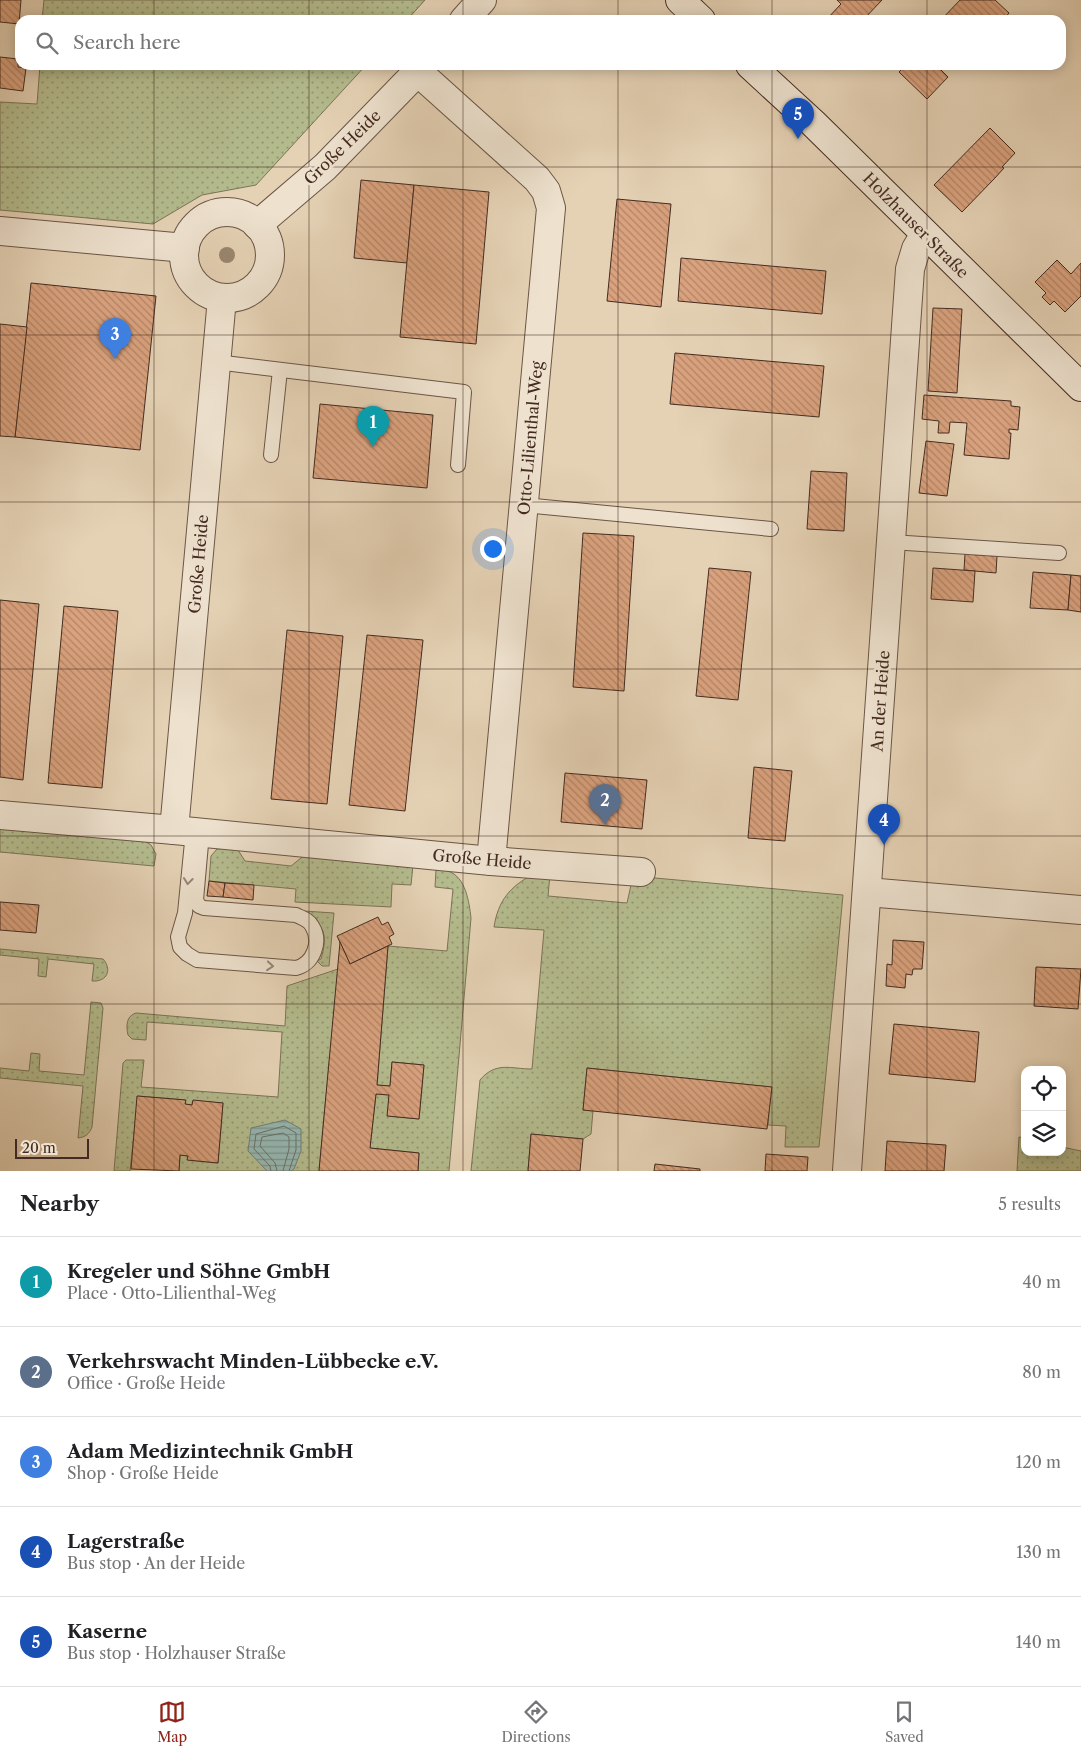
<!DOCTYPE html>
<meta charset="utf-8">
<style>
:root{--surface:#fff;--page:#f6f6f6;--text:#202124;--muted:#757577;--line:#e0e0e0;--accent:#8f2418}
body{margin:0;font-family:"Libre Caslon Text",serif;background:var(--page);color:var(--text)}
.controls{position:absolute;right:15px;bottom:15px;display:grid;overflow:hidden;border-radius:10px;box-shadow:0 2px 12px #0003}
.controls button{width:45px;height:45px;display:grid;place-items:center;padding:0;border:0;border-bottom:1px solid var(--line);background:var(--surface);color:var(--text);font:25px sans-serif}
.scale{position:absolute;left:15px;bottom:12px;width:74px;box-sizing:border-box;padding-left:5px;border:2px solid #442b21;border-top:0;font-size:14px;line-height:18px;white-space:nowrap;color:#442b21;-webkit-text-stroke:4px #eee2cf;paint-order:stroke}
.you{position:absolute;left:492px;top:548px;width:18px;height:18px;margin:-12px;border:4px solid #fff;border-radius:50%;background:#1a73e8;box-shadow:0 0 0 8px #1a73e833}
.badge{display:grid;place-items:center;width:32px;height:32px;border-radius:50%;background:var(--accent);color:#fff;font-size:16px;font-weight:700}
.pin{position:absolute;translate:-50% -41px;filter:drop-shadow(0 1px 2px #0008)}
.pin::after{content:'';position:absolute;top:26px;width:18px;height:15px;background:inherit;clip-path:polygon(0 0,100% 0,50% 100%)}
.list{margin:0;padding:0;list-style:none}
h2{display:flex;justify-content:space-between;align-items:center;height:65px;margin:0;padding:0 20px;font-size:21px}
h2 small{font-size:16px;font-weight:400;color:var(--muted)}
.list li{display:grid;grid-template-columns:32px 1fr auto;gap:15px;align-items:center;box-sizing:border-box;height:90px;padding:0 20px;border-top:1px solid var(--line)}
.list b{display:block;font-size:19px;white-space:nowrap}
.list p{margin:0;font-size:16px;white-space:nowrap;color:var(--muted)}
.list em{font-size:16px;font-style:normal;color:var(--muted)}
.icon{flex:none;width:28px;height:28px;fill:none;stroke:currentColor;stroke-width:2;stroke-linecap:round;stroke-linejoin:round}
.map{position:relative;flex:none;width:1081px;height:1171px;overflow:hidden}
.search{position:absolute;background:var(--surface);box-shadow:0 2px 12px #0003;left:15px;right:15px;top:15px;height:55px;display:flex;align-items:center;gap:12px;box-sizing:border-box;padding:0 18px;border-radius:15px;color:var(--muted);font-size:19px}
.sheet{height:515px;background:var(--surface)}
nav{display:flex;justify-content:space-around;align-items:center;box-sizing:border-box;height:70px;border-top:1px solid var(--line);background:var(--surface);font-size:14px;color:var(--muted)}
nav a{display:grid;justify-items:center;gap:2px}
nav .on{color:var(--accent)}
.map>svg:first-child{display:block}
</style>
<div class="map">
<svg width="1081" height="1171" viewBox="0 0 1081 1171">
<defs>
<pattern id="grass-dots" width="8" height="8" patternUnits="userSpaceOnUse" patternTransform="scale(1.25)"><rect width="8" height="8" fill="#b4bc8e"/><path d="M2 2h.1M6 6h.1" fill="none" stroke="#949974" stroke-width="1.8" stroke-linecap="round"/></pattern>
<pattern id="water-rules" width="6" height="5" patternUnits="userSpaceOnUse" patternTransform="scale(1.25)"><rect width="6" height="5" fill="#96b7b0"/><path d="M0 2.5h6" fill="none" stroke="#7c958f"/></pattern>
<pattern id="building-back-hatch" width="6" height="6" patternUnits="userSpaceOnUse" patternTransform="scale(1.25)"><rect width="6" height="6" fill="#daa27e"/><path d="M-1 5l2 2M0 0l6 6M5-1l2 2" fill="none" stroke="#b28467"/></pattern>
</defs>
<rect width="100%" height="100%" fill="#e5d2b5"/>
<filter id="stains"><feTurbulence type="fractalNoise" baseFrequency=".004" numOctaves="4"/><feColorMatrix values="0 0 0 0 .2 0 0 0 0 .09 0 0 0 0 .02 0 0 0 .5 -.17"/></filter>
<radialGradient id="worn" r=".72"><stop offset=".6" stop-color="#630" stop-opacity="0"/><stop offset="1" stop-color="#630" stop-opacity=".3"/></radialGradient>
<!-- grass -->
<g fill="url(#grass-dots)" stroke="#7c7458">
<polygon points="44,0 425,0 407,20 42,20"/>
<polygon points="40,65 366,65 256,185 202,195 153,224 0,210 0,102 37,104"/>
<polygon points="0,826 141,839 151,845 156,854 154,866 0,852"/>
<polygon points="229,848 238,850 245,861 291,866 306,854 413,865 411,885 392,884 391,907 295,902 296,889 209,881 211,856 217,849"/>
<path d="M436,870C439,870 445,869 448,871C466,877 469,902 471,918L449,1171H418L419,1153L370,1148L376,1094L389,1095L388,1116L419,1119L424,1065L392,1062L390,1086L377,1085L388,946L447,951L453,889L435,887Z"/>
<path d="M534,874H550L548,896L627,903L633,876L843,895L819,1147H785L786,1126L768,1125L771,1087L587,1068L583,1110L593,1111L591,1134L583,1139L531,1134L528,1171H471L480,1080C496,1061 511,1069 532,1069L544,930L494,927C498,901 510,886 534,874Z"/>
<path d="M304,911L334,913L329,966H322L317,961L321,959C328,934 325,927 304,911Z"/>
<path d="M0,949L103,959C112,969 108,982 92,981L94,964L48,959L46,977L38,976L39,959L0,955Z"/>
<path d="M338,969L319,1171H179L180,1155L188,1156V1160L218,1163L223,1103L193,1101L192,1105L185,1104V1100L138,1096L130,1171H114L123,1063L126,1060H144L141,1087L278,1097L282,1032L147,1022L146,1040L132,1039L128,1035C126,1026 126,1016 136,1013L285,1026L287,986Z"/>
<path d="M91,1002L101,1003L103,1008L92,1127C89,1134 86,1137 78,1138L83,1086L0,1078V1068L29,1071L31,1053L40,1054L39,1071L84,1075Z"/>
<polygon points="1019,1137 1025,1138 1025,1152 1062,1152 1062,1147 1081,1151 1081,1171 1017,1171"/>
</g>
<!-- water -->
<polygon fill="url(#water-rules)" stroke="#757f77" points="285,1120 301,1129 301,1151 294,1169 291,1171 267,1171 248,1151 251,1128"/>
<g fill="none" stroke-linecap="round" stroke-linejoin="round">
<!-- shore -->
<g stroke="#6d7168" stroke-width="1">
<polyline points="271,1171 270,1166 254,1149 256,1134 284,1126 296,1133 296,1150 289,1171"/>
<polyline points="277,1171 275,1163 260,1146 262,1137 283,1133 289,1137 289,1149 283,1171"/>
</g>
</g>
<!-- building -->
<g fill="url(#building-back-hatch)" stroke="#442b21">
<polygon points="0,0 21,0 19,24 0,22"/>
<polygon points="837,0 882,0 863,20 826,20 841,4"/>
<polygon points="960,0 995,0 1009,13 1003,20 941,20"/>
<polygon points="0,57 18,59 18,67 26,68 23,91 0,88"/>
<polygon points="906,65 936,65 948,77 927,99 899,72"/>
<polygon points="990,128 1015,153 1002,167 1004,168 994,179 962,212 934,185"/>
<polygon points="361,180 414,185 407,263 354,258"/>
<polygon points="414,185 489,192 476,344 400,337"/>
<polygon points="617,199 671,204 661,307 607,301"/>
<polygon points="681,258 826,271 822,314 678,301"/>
<polygon points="1057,260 1071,274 1081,263 1081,296 1065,312 1054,301 1050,305 1042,297 1046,293 1035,282"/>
<polygon points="31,283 156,296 140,450 15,437"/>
<polygon points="933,308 962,309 957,393 928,391"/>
<polygon points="0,324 27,327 15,437 0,436"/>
<polygon points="675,353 824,366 819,417 670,404"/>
<polygon points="924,395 1011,401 1011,406 1020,407 1018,430 1009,429 1009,433 1011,433 1009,459 964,455 967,423 950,422 949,433 938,433 939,421 922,419"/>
<polygon points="320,404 433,415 427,488 313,478"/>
<polygon points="926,441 954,444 947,496 919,493"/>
<polygon points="811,471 847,473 844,531 807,529"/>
<polygon points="583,533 634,536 624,691 573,687"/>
<polygon points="965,554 997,556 996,573 964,570"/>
<polygon points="709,568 751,572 738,700 696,696"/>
<polygon points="933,568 975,571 973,602 931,599"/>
<polygon points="1033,572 1071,575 1068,610 1030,608"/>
<polygon points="1071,575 1081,576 1081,612 1068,610"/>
<polygon points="0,600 39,604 23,780 0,777"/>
<polygon points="64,606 118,611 102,788 48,783"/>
<polygon points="287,630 343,636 327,804 271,799"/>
<polygon points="367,635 423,640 405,811 349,805"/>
<polygon points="754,767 792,771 785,841 748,838"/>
<polygon points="565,773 647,780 642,829 561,822"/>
<polygon points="209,881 225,883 223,897 207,896"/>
<polygon points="225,883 254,885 253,900 223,897"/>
<polygon points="0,902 39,905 36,933 0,930"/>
<polygon points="378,917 382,925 388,922 394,934 389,937 392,944 350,964 337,936"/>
<polygon points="893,940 924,942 922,969 913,969 912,975 906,974 905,988 886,986 887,964 892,965"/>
<polygon points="340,942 350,964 388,946 377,1085 390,1086 392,1062 424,1065 419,1119 387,1116 389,1095 376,1094 370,1148 419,1153 418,1171 319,1171"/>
<polygon points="1036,967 1081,969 1078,1009 1034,1006"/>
<polygon points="894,1024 979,1032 975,1082 889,1074"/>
<polygon points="587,1068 772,1087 767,1129 583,1110"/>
<polygon points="137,1096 186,1100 185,1104 192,1105 193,1100 223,1103 218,1163 187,1160 188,1156 180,1155 179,1171 131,1169"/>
<polygon points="531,1134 583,1139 580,1171 528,1171"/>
<polygon points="887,1141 946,1145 944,1171 885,1171"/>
<polygon points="766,1154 808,1157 807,1171 765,1171"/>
<polygon points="655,1164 700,1169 700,1171 654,1171"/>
</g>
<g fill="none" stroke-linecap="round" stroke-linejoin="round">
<defs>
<g id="lane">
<polyline points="216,362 464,392 458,465"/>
<polyline points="271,455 280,370"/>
<polyline points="524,505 771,529"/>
<polyline points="891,542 1059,553"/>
<path d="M193,832L185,913L178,937L180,947L187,954L197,960L296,968C313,964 322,942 312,926C309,920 302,918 296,915L204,908L199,906L196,900L202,833"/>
</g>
<g id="street">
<polyline points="464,20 482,0"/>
<polyline points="418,72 537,179 546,191 551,208 491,861"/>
<circle cx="227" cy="255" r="43"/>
<polyline points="257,225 325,167 424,65"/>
<polyline points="0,231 185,248"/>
<polyline points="222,298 174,830 491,861 641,872"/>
<polyline points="0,815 174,830"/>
<polyline points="867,892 1081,910"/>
<polyline points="847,1171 910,269 916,249 925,234"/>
</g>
<g id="secondary">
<polyline points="680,0 701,20"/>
<polyline points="750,65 813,123 1081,387"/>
</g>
</defs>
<!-- lane casing -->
<use href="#lane" stroke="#6c5546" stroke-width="16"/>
<!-- street casing -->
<use href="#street" stroke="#6c5546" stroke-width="30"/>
<!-- secondary casing -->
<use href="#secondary" stroke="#442b21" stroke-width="30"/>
<!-- lane -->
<use href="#lane" stroke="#eee2cf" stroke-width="14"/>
<!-- street -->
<use href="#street" stroke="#eee2cf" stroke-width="28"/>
<!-- secondary -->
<use href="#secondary" stroke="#eee2cf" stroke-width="28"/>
</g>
<!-- trees -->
<circle fill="#998670" cx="227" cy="255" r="8"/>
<!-- one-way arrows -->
<defs><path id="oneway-chevron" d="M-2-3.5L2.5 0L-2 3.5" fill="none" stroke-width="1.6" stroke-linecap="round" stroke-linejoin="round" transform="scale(1.25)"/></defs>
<g stroke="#998678">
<use href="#oneway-chevron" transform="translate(188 881) rotate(96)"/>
<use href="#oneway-chevron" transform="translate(270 966) rotate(5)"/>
</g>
<!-- grid -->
<path fill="none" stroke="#442b21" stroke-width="1" stroke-opacity="0.55" d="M154,0V20M309,0V20M463,0V20M618,0V20M772,0V20M927,0V20M154,65V1171M309,65V1171M463,65V1171M618,65V1171M772,65V1171M927,65V1171M0,167H1081M0,335H1081M0,502H1081M0,669H1081M0,836H1081M0,1004H1081"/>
<g text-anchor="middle" stroke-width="5" stroke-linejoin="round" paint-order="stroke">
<!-- street labels -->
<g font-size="16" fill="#442b21" stroke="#eee2cf">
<text transform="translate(342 147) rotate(-44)" y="6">Große Heide</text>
<text transform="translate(916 225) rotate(45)" y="6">Holzhauser Straße</text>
<text transform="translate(530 438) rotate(-85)" y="6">Otto-Lilienthal-Weg</text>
<text transform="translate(198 564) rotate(-85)" y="6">Große Heide</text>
<text transform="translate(880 701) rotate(-86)" y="6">An der Heide</text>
<text transform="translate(482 859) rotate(5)" y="6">Große Heide</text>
</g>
</g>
<rect width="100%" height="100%" filter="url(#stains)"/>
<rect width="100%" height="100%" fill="url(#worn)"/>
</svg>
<div class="controls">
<button><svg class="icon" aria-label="locate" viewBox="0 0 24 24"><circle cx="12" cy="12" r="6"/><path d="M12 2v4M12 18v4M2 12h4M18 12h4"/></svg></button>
<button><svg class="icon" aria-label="layers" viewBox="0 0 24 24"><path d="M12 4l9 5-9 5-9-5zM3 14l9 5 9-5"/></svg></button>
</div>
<div class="scale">20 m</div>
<div class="you"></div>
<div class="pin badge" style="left:373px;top:447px;background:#0f9aa8">1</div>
<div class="pin badge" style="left:605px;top:825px;background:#5c6f8a">2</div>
<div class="pin badge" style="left:115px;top:359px;background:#3f7fe0">3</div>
<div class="pin badge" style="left:884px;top:845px;background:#1a4fb4">4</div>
<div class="pin badge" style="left:798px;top:139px;background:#1a4fb4">5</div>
<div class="search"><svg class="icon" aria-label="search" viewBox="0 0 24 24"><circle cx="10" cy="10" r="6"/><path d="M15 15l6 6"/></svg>Search here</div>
</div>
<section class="sheet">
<h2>Nearby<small>5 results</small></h2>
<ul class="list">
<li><span class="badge" style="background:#0f9aa8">1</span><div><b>Kregeler und Söhne GmbH</b><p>Place · Otto-Lilienthal-Weg</p></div><em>40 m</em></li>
<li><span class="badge" style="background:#5c6f8a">2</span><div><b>Verkehrswacht Minden-Lübbecke e.V.</b><p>Office · Große Heide</p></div><em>80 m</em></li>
<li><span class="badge" style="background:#3f7fe0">3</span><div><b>Adam Medizintechnik GmbH</b><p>Shop · Große Heide</p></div><em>120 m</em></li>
<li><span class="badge" style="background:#1a4fb4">4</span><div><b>Lagerstraße</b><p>Bus stop · An der Heide</p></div><em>130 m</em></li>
<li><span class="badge" style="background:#1a4fb4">5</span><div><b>Kaserne</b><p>Bus stop · Holzhauser Straße</p></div><em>140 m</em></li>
</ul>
</section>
<nav>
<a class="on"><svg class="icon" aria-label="map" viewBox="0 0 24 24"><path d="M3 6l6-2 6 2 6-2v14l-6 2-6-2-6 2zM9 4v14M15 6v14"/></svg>Map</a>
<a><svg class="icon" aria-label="directions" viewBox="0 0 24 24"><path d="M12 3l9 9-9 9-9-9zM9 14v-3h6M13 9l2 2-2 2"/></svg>Directions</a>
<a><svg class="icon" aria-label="saved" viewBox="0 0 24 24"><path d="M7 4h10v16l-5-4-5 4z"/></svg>Saved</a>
</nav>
